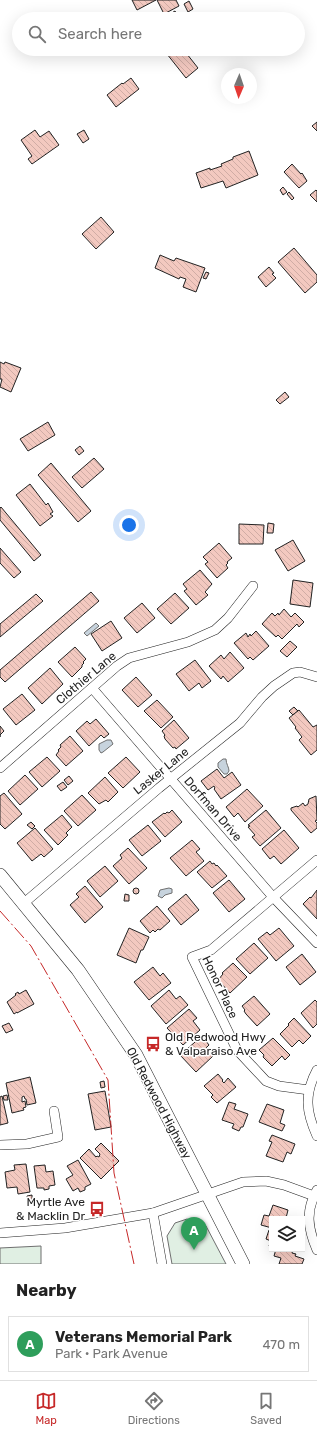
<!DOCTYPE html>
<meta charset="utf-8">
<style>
:root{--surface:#fff;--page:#f6f6f6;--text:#222;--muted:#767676;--line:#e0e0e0;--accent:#c62828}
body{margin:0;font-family:Rubik,sans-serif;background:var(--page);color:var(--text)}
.controls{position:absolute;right:12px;bottom:12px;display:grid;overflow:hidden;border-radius:0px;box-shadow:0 4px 16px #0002}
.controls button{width:36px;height:36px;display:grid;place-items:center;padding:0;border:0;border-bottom:1px solid var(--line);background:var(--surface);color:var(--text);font:20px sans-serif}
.compass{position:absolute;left:221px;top:68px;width:36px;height:36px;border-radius:50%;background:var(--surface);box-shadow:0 4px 16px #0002;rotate:182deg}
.you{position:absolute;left:129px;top:525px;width:14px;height:14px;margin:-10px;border:3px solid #fff;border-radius:50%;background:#1a73e8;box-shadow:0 0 0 6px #1a73e833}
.badge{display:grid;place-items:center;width:26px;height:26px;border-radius:50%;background:var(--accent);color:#fff;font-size:13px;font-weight:700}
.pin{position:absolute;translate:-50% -33px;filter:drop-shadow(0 1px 2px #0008)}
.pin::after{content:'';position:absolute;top:21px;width:14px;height:12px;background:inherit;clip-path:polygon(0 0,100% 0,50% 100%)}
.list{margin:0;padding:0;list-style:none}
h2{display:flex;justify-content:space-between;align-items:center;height:52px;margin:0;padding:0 16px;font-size:17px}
h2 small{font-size:13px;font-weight:400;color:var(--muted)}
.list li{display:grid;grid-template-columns:26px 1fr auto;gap:12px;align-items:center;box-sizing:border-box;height:56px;margin:0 8px 8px;padding:0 8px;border:1px solid var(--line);border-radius:0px}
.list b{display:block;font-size:15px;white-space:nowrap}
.list p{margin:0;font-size:13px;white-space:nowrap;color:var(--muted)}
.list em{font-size:13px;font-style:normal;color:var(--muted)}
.icon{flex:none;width:22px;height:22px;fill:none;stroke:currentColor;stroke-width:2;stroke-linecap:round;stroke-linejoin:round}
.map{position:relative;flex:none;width:317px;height:1264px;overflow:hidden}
.search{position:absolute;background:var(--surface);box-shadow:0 4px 16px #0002;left:12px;right:12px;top:12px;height:44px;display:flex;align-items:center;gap:10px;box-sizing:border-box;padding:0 14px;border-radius:22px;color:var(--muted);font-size:15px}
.sheet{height:116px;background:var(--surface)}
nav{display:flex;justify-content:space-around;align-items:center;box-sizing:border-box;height:56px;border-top:1px solid var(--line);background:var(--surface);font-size:11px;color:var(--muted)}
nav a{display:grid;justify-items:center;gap:2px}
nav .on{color:var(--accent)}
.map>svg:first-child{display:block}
</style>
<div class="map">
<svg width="317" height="1264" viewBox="0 0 317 1264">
<defs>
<pattern id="building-back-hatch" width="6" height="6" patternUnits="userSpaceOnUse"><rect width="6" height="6" fill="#f3c9c0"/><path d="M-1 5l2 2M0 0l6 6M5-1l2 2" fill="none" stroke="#d0aca5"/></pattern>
</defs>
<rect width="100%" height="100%" fill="#fff"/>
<!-- green -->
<g fill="#e0efe3" stroke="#6f6f6f">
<polygon points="187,1219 206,1226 226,1264 172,1264 167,1236 175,1223"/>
<polygon points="41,1246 41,1264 0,1264 0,1248"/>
</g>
<!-- water -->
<g fill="#c7d3dd" stroke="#6f6f6f">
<polygon points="96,623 99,626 87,636 84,633"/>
<polygon points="107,740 111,740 113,744 103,752 101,753 99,750 99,744"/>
<path d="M223,759H226C226,764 229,767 229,771L227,774H224L218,767V763Z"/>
<polygon points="169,888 172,889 172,893 165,895 162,898 158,896 160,890"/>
</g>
<!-- building -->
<g fill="url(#building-back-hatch)" stroke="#222">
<polygon points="132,0 156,0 137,10"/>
<polygon points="157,0 176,0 179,6 164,14"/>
<polygon points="189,1 193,9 188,12 184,4"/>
<polygon points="175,11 179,18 178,19 173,19 170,14"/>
<polygon points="163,49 183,49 198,68 186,78"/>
<polygon points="131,78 139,89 116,107 107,95 122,83 123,84"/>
<polygon points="317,122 317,131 312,126"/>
<polygon points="35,130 40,137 49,131 59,145 32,164 28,159 32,156 21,140"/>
<polygon points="84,130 89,139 83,143 77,134"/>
<polygon points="249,151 258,175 226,188 223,181 201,188 196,173 210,168 210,170 222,166 221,164 233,159 233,157"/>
<polygon points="292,164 301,174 302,173 307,181 299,188 284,172"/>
<polygon points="283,187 287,192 283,195 280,190"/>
<polygon points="316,190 317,191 317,202 310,195"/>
<polygon points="289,192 294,198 292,200 287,194"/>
<polygon points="101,217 114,232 96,249 82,234"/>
<polygon points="294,248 317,275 317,282 305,293 278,262"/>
<polygon points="160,255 174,261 176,258 205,268 196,292 183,287 186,279 180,277 179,279 155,268"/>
<polygon points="269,267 274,273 272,274 276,278 266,287 258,277"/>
<polygon points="206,272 209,273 206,279 203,278"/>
<polygon points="0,362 4,364 5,362 21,368 11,392 0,387 2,379 0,379"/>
<polygon points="285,392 289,397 280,404 276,400"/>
<polygon points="48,422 55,435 28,451 20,439"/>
<polygon points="80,446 84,451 79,455 75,450"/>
<polygon points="94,458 104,469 82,488 72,477"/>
<polygon points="51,463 91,511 78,522 38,475"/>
<polygon points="30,484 46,505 48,503 53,512 50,514 53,516 40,526 16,495"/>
<polygon points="1,507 41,555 34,561 0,520 0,508"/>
<polygon points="268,523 274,524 273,533 267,533"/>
<polygon points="239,524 264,525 263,544 239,544"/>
<polygon points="293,540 305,561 288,571 275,550"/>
<polygon points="219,543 232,558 227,562 228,563 226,565 228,568 217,578 205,564 208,562 203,557"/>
<polygon points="0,548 21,572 14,578 0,563"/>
<polygon points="200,570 212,584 205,592 208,595 196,605 184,591 187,589 183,584"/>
<polygon points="293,580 313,583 310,607 290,604"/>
<polygon points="91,592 99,601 5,682 0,677 0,670"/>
<polygon points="175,593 189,608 171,624 157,609"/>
<polygon points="36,594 43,601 0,637 0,624"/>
<polygon points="142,603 155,618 137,633 124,618"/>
<polygon points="284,609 291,617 295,613 304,622 299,627 297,624 282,639 278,635 276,637 262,624 272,613 275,616 278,613 279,615"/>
<polygon points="111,621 122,638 102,651 91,634"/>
<polygon points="256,631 269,646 253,660 250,657 248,659 234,643 246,633 248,637 250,634 251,636"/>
<polygon points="290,641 297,647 287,657 280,651"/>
<polygon points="75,647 86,659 83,662 84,663 82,665 82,667 72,677 58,662"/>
<polygon points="230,652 244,668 228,682 223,676 221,679 209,666 221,655 224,659"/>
<polygon points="195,660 211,681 202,688 199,683 189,691 176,674"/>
<polygon points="50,668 63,684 42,704 28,688"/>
<polygon points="136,677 152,695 138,707 122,690"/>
<polygon points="22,694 35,710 16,725 3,709"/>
<polygon points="157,700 173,717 161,728 144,711"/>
<polygon points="294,707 298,711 293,715 289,711"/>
<polygon points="299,710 313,727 317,725 317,750 311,755 299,740 302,737 295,728 296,727 289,718"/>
<polygon points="96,719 109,734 104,738 101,735 89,746 76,731 87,721 90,724"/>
<polygon points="174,720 189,738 176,749 175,747 173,748 165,739 164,736 165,735 162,731"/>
<polygon points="0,726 4,731 0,735 0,737"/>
<polygon points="70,736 83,751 66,766 56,755 59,751 58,750 61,747 60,745"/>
<polygon points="47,757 60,771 42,787 29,772"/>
<polygon points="126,757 140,772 123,788 108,773"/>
<polygon points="217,769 224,778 232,772 241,785 221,799 214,789 215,788 214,786 208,790 201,781"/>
<polygon points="25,775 38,789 20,805 8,791"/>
<polygon points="69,776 73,781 68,785 64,780"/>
<polygon points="105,777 118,792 108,802 106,800 99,804 88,793"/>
<polygon points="63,782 67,787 61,791 57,786"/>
<polygon points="247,789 263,806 245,822 238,813 234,817 226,807"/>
<polygon points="4,793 22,814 5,829 0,824 0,796"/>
<polygon points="82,795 96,810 78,826 64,811"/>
<polygon points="316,796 317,820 315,821 317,823 317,828 311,833 291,810 291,808 297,806 298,807 303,803 305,806 308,804 309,799"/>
<polygon points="172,810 182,822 165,837 152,822 164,813 165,814 167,812 169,813"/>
<polygon points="266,810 281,828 260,846 252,837 255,835 248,827 250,826 248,825"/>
<polygon points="62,815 72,827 66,833 68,835 58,845 44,830"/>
<polygon points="31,822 35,826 32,829 27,825"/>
<polygon points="148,825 161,841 142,856 129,840"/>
<polygon points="35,828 53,849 44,857 41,854 32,861 17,843"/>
<polygon points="284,830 299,848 281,864 274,856 270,859 262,849"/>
<polygon points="192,840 200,849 196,852 204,861 186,876 170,858"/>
<polygon points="128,848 147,868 129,884 113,866 122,858 120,855"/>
<polygon points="210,861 212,864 214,863 216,866 217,865 227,876 212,888 197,872"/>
<polygon points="105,866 118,881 100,897 87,881"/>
<polygon points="229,880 245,899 229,912 213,893"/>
<polygon points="85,886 103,907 85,923 70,905 79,897 76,894"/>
<circle cx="136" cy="891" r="3"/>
<polygon points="317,890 317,919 303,904 310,897 311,898"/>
<polygon points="125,894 129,895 129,901 124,901"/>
<polygon points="186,894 199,910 181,925 168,909"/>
<polygon points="157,906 170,921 160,930 158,929 155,932 153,930 150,933 140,921"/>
<polygon points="129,928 149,937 143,950 141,950 136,963 117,955"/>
<polygon points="279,928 294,946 276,961 258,939 267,932 270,935"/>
<polygon points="254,943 268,958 250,974 236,959"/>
<polygon points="302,954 316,972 300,985 286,967"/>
<polygon points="233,963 247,977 230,993 218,980 223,974 222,973"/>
<polygon points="153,967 160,976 163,973 171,983 149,1000 134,982"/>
<polygon points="26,990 34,1004 17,1013 17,1012 14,1014 7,1002 16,995 15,994 18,992 19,994"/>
<polygon points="169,990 176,999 180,996 188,1005 166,1024 151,1006"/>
<polygon points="254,996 270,1014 257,1026 246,1014 244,1011 245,1010 242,1006"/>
<polygon points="315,1000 317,1002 317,1024 313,1028 301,1013"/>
<polygon points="189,1009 197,1018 193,1021 200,1030 183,1045 167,1028"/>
<polygon points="294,1018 311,1036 303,1044 299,1040 292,1047 280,1034 289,1025 288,1024"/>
<polygon points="9,1023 13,1030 6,1033 2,1026"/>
<polygon points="202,1036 209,1045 206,1048 213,1056 196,1072 180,1055"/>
<polygon points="273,1038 290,1055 285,1060 282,1056 272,1066 263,1057 264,1055 259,1050"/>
<polygon points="218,1074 223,1080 222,1081 224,1083 228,1078 236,1087 217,1103 211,1097 213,1095 204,1086"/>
<polygon points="30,1077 36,1103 27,1105 26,1099 25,1099 24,1096 22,1097 22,1102 25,1101 26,1107 23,1108 24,1110 12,1113 6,1083"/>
<polygon points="104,1081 105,1087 101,1088 100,1082"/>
<polygon points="105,1091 111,1127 95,1130 88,1094"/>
<polygon points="7,1095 8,1100 4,1100 3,1096"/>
<polygon points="2,1096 8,1123 0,1125 0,1097"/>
<polygon points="229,1102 236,1104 234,1109 248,1114 243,1127 241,1127 239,1131 232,1128 234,1124 222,1120"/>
<polygon points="267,1104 284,1110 280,1123 285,1125 282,1131 259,1122"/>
<polygon points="272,1135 295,1144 291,1154 287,1152 283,1162 266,1156 272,1142 269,1141"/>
<polygon points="101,1143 119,1161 101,1179 80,1158 89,1149 96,1157 97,1156 99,1157 100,1154 95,1149"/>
<polygon points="78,1160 91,1184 85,1187 85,1190 80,1192 78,1188 73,1191 66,1179 73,1175 67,1166"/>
<polygon points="26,1164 30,1192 18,1194 17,1187 7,1188 5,1172 15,1170 14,1165"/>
<polygon points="45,1165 46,1172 53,1171 55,1185 49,1186 49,1189 44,1190 44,1188 37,1188 34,1166"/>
<polygon points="32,1195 32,1200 28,1200 27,1196"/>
<polygon points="273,1205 288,1210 286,1218 287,1219 272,1219 272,1228 261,1225 264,1215 269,1216"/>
<polygon points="269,1230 272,1231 272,1247 269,1246 271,1241 266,1239"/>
<polygon points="276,1249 293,1249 292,1253 296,1254 295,1256 304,1259 302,1264 279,1264 281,1258 274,1256"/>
</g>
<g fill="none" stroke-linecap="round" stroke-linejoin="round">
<defs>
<g id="street">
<polyline points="92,688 273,897 317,943"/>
<polyline points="0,768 117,666 129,658 188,642 215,630 228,618 253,586"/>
<polyline points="24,903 159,788 240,723 262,697 274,686 293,673 300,672 317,677"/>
<path d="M317,1070C304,1094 306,1112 317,1136"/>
<polyline points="309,1090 279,1086 266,1081 237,1050 192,957 211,950 317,860"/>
<polyline points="0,1145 27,1144 58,1137 54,1111"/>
<path d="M317,1190C305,1211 308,1229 317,1250"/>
<polyline points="153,1213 162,1264"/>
<polyline points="0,1233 65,1228 153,1213 243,1182 266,1181 284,1185 317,1197"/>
</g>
<polyline id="secondary" points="0,875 78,970 136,1055 243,1264"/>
</defs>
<!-- street casing -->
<use href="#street" stroke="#222" stroke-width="10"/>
<!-- secondary casing -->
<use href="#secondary" stroke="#222" stroke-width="14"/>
<!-- street -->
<use href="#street" stroke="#fff" stroke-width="9"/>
<!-- secondary -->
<use href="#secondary" stroke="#fff" stroke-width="13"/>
<!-- power -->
<polyline stroke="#c62828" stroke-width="1" stroke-dasharray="14 3 2 3" stroke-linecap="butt" points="0,911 31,946 108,1080 114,1173 134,1264"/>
</g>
<!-- icons -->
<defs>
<symbol id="bus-bare" viewBox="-9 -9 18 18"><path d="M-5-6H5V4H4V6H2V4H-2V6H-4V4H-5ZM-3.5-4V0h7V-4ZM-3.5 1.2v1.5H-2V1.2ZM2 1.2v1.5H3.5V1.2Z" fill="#c62828" stroke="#fff" stroke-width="2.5" paint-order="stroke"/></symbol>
</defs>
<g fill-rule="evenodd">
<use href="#bus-bare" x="142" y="1033" width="22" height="22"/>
<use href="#bus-bare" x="86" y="1198" width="22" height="22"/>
</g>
<g text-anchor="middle" stroke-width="3" stroke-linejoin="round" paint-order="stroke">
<!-- street labels -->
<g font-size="12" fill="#222" stroke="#fff">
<text transform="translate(86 678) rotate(-40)" y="4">Clothier Lane</text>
<text transform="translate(161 771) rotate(-39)" y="4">Lasker Lane</text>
<text transform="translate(213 809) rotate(49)" y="4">Dorfman Drive</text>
<text transform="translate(220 987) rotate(65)" y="4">Honor Place</text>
<text transform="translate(159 1103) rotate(62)" y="4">Old Redwood Highway</text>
</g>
<!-- poi labels -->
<g font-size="12" fill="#222" stroke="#fff" text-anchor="start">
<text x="165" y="1041">Old Redwood Hwy<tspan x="165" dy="14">&amp; Valparaiso Ave</tspan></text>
<text x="85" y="1206" text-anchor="end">Myrtle Ave<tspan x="85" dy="14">&amp; Macklin Dr</tspan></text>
</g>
</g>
</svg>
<div class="controls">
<button><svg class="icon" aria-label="layers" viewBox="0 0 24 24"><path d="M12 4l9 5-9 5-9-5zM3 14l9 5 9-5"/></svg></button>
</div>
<svg class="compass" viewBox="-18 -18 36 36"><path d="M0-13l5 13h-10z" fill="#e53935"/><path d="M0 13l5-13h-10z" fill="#767676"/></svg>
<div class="you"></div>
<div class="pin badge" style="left:194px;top:1250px;background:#2e9e5b">A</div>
<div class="search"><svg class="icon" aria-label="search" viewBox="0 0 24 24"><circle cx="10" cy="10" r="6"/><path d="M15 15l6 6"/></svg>Search here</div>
</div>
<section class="sheet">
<h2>Nearby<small></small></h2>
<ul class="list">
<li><span class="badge" style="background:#2e9e5b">A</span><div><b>Veterans Memorial Park</b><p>Park · Park Avenue</p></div><em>470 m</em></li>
</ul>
</section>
<nav>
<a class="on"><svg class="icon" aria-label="map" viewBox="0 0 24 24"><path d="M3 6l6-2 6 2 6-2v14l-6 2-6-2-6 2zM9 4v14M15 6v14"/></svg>Map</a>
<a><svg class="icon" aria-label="directions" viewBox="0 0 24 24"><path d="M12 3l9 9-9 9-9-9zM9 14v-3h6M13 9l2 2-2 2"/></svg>Directions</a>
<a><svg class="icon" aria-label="saved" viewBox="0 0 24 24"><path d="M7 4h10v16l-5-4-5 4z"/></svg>Saved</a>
</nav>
